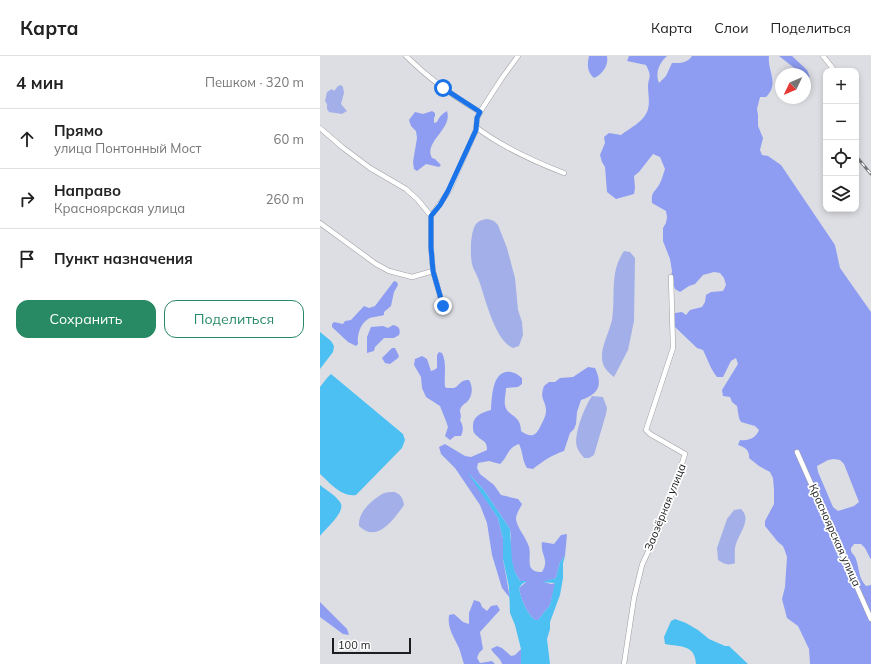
<!DOCTYPE html>
<html lang="ru">
<meta charset="utf-8">
<style>
:root{--surface:#fff;--page:#f2f2f2;--text:#222;--muted:#767676;--line:#e0e0e0;--accent:#278a64}
body{margin:0;font-family:Mulish,sans-serif;background:var(--page);color:var(--text)}
.controls{position:absolute;right:12px;top:12px;display:grid;overflow:hidden;border-radius:8px;box-shadow:0 2px 6px #0003}
.controls button{width:36px;height:36px;display:grid;place-items:center;padding:0;border:0;border-bottom:1px solid var(--line);background:var(--surface);color:var(--text);font:20px sans-serif}
.compass{position:absolute;left:455px;top:12px;width:36px;height:36px;border-radius:50%;background:var(--surface);box-shadow:0 2px 6px #0003;rotate:226deg}
.scale{position:absolute;left:12px;bottom:10px;width:79px;box-sizing:border-box;padding-left:4px;border:2px solid #1c1d1e;border-top:0;font-size:11px;line-height:14px;white-space:nowrap;color:#1c1d1e;-webkit-text-stroke:3px #fff;paint-order:stroke}
.stop{position:absolute;width:12px;height:12px;margin:-9px;border:3px solid #1a73e8;border-radius:50%;background:#fff}
.stop.end{background:#1a73e8;border-color:#fff;box-shadow:0 1px 4px #0008}
.list{margin:0;padding:0;list-style:none}
h2{display:flex;justify-content:space-between;align-items:center;height:52px;margin:0;padding:0 16px;font-size:17px}
h2 small{font-size:13px;font-weight:400;color:var(--muted)}
.list li{display:grid;grid-template-columns:26px 1fr auto;gap:12px;align-items:center;box-sizing:border-box;height:60px;padding:0 16px;border-top:1px solid var(--line)}
.list b{display:block;font-size:15px;white-space:nowrap}
.list p{margin:0;font-size:13px;white-space:nowrap;color:var(--muted)}
.list em{font-size:13px;font-style:normal;color:var(--muted)}
.actions{display:flex;gap:8px;padding:12px 16px}
.actions a{flex:1;padding:9px 0;border:1px solid var(--accent);border-radius:12px;text-align:center;font-size:14px;color:var(--accent)}
.actions .main{background:var(--accent);color:#fff}
.icon{flex:none;width:22px;height:22px;fill:none;stroke:currentColor;stroke-width:2;stroke-linecap:round;stroke-linejoin:round}
.map{position:relative;flex:none;width:551px;height:608px;overflow:hidden}
header{display:flex;align-items:center;gap:24px;box-sizing:border-box;height:56px;padding:0 20px;background:var(--surface);border-bottom:1px solid var(--line)}
header strong{font-size:19px}
nav{display:flex;gap:22px;margin-inline-start:auto;font-size:14px}
main{display:flex}
aside{flex:1;background:var(--surface)}
.map>svg:first-child{display:block}
</style>
<header>
<strong>Карта</strong>
<nav><a>Карта</a><a>Слои</a><a>Поделиться</a></nav>
</header>
<main>
<aside>
<h2>4 мин<small>Пешком · 320 m</small></h2>
<ul class="list">
<li><svg class="icon" aria-label="ahead" viewBox="0 0 24 24"><path d="M12 20V5M6 11l6-6 6 6"/></svg><div><b>Прямо</b><p>улица Понтонный Мост</p></div><em>60 m</em></li>
<li><svg class="icon" aria-label="right" viewBox="0 0 24 24"><path d="M7 20v-9h11M14 6l5 5-5 5"/></svg><div><b>Направо</b><p>Красноярская улица</p></div><em>260 m</em></li>
<li><svg class="icon" aria-label="arrive" viewBox="0 0 24 24"><path d="M6 21V4h12l-3 4 3 4H6"/></svg><div><b>Пункт назначения</b></div></li>
</ul>
<div class="actions"><a class="main">Сохранить</a><a>Поделиться</a></div>
</aside>
<div class="map">
<svg width="551" height="608" viewBox="0 0 551 608">
<rect width="100%" height="100%" fill="#dddee3"/>
<!-- green -->
<g fill="#a3afe8">
<polygon points="21,29 23,31 24,37 21,48 27,55 22,58 9,56 7,53 7,48 5,45 7,36 12,33 14,35 18,30"/>
<path d="M168,163L174,165L178,169L187,192L195,222L198,254L202,266L203,279L199,290L193,292C174,284 165,240 158,222C156,217 153,213 152,208C150,199 150,173 157,167C160,164 164,163 168,163Z"/>
<path d="M304,195L310,196L315,202L314,265L308,294L294,321C288,316 283,312 282,303C281,290 289,277 292,264C296,239 289,217 304,195Z"/>
<path d="M272,340L283,341L287,352L286,358L274,399L269,402H264C262,399 258,395 257,391C253,379 265,350 272,340Z"/>
<path d="M75,436C81,439 83,442 84,449C74,463 57,488 39,470C38,456 51,445 62,438C66,436 71,436 75,436Z"/>
<path d="M421,453C432,463 420,476 416,488C414,493 415,501 415,507C408,510 404,508 398,504L397,492L407,463L414,454Z"/>
</g>
<!-- forest -->
<g fill="#8e9df2" fill-rule="evenodd">
<path d="M269,0H287C289,9 282,19 274,22C267,16 267,9 269,0Z"/>
<path d="M309,0H347C339,7 335,17 339,27L346,20L352,7C360,7 368,7 372,0H449C447,15 460,27 446,41H440L437,53L438,59V70L443,82L440,94L442,99L448,100L461,109L515,189L520,212L551,256V503L550,502L545,492L541,488H534L531,492C530,497 535,499 536,503C540,515 538,521 546,530L551,529V608H490L489,593L478,570L467,562L462,543L465,531L467,501L465,495L463,490L458,486L445,470V465L454,448V434L453,422L450,416L439,410L429,402C430,395 425,391 418,389L420,384C429,385 436,382 439,374L435,370L421,366L419,362L417,350L412,346L410,341L403,340L402,334L418,308L416,302L411,305L403,321H397C390,312 388,304 383,294L377,292L355,271L354,263L355,257L362,256L366,259L370,254L382,251L385,246L386,239L391,236L403,235L406,229L404,222L400,217L394,216L383,219L375,228L369,230L360,236L355,233L351,221L352,215L350,203L343,185V172L346,167L347,161L346,155L332,147C331,136 334,137 339,129C342,124 343,118 345,113L340,101L333,98L319,116L314,120L315,132L314,138L296,143L287,136L285,111L282,106L280,99L285,87L284,81L289,77L301,79C310,72 325,65 328,53C330,46 328,37 328,30C329,19 332,21 326,9L307,5ZM514,403L520,404L524,408L539,446L534,450L518,455L513,451L498,416L497,410L508,404Z"/>
<polygon points="459,0 472,0 487,14 490,21 485,20 485,18 482,18"/>
<path d="M112,55L115,57V60L114,62V67L117,66C119,61 122,58 127,55C133,73 103,86 112,102L115,103L121,109L119,111L106,108L97,115L94,113L93,106L97,82L96,75L91,70L89,64L95,56L103,58Z"/>
<path d="M74,225L77,226L78,229L74,236L71,250L64,256V259C59,261 53,260 48,263C40,268 37,279 38,288L36,290L28,286L12,271V268L14,266L23,268L25,265L31,264L44,250L49,252L55,250Z"/>
<path d="M73,269C79,270 81,274 79,279L74,282H64L55,291L54,295L47,297V281L51,271L63,270L68,272Z"/>
<polygon points="72,292 75,292 79,300 78,302 70,308 65,307 62,302"/>
<path d="M119,296L122,297C127,307 124,319 125,331L127,332C127,332 134,332 134,332C140,329 141,323 149,324C153,330 153,340 147,346C144,348 141,350 140,354C140,358 142,360 140,364C143,369 144,374 141,380H135L130,384L125,380L128,371L126,365L120,350L106,341L102,332L101,321L94,309L95,303L102,300L107,303L111,315L114,314L117,312V299Z"/>
<path d="M268,311L275,312C283,329 279,338 261,344L257,356L256,368L254,373L250,377L244,395C232,399 223,405 213,413L207,412C202,404 203,396 199,388C187,392 188,401 180,408L169,405L158,407L157,412L160,418L174,429L181,439L198,443L202,448C200,453 196,457 196,463C197,472 206,481 209,491C211,497 208,506 211,512C214,516 218,516 222,516C230,503 220,499 222,486L234,488L241,479L247,478L245,500L240,506L236,522L224,526L231,528L236,527L230,549L218,564H215C206,557 201,543 199,532L206,526L200,525L195,516L193,511L190,496L191,481L190,473L163,433L150,419L178,462L183,483V503L190,542L182,532L172,499L167,467L160,449L135,412L121,398L119,391L125,388L145,400L151,401L167,394C167,384 163,386 157,380C154,378 153,375 153,372C152,360 161,357 171,354C172,341 172,313 191,316C196,317 198,319 202,322V328L198,331L186,332C186,337 184,344 185,349C187,361 201,358 201,375C213,384 217,378 222,367C224,363 226,359 226,355C226,344 219,344 224,330L229,326H235L240,322L253,321Z"/>
<path d="M154,544L160,546L162,551L167,555L171,550L177,549L180,554L160,576L163,593L159,597L157,602L160,607L172,605L175,608H144C142,603 141,597 139,592C134,581 127,572 129,559L134,558L143,566L149,568V557Z"/>
<polygon points="0,546 27,573 29,579 23,578 0,561"/>
<path d="M177,590L182,592L191,600L195,599L201,593V608H182C181,602 174,599 171,593Z"/>
</g>
<!-- water -->
<g fill="#4cc0f2">
<polygon points="0,276 11,285 14,290 13,296 0,313"/>
<path d="M11,318L83,378L85,384L82,392L36,439C21,441 10,427 0,418V331L7,322Z"/>
<path d="M147,416L163,433L190,473L192,505L195,516L200,525H207L202,528L199,532C201,543 206,557 215,564H218L230,549L235,527L222,526L236,522L240,506L245,500L243,507V522L240,539L230,566V573L227,583L230,608H201V593L195,569L190,557L189,531L183,503V483L178,462Z"/>
<path d="M0,429C6,434 15,439 20,446C27,455 6,472 0,480Z"/>
<path d="M355,563L366,567L378,574L389,583L405,590H409L428,608H376C375,588 360,591 345,588L344,581L351,565Z"/>
</g>
<g fill="none" stroke-linecap="round" stroke-linejoin="round">
<defs>
<g id="street">
<path d="M86,0C108,22 133,40 160,56"/>
<polyline points="503,0 515,15"/>
<polyline points="0,72 22,91 50,112 86,133 98,144 111,160"/>
<path d="M157,72C184,92 213,105 244,117"/>
<polyline points="0,167 56,208 69,215 92,221 113,215"/>
<polyline points="123,250 113,215 111,191 111,160 129,135 156,74 157,62 160,56 182,22 198,0"/>
<polyline points="477,396 551,563"/>
<polyline points="304,608 314,542 322,509 338,474 354,433 365,398 330,378 326,374 353,292 351,221"/>
</g>
</defs>
<!-- street casing -->
<use href="#street" stroke="#9d9ea2" stroke-width="5.5"/>
<!-- street -->
<use href="#street" stroke="#fff" stroke-width="4.5"/>
<defs>
<polyline id="rail" points="536,100 551,118"/>
</defs>
<!-- rail casing -->
<use href="#rail" stroke="#737477" stroke-width="3"/>
<!-- rail -->
<use href="#rail" stroke="#fff" stroke-width="1.5" stroke-dasharray="4.5" stroke-linecap="butt"/>
</g>
<g fill="none" stroke-linecap="round" stroke-linejoin="round">
<!-- route -->
<polyline stroke="#1a73e8" stroke-width="5" points="123,250 113,215 111,191 111,160 120,149 128,135 156,74 157,62 160,56 123,32"/>
</g>
<g text-anchor="middle" stroke-width="3.5" stroke-linejoin="round" paint-order="stroke">
<!-- street labels -->
<g font-size="11" fill="#1c1d1e" stroke="#fff">
<text transform="translate(345 451) rotate(-68)" y="4">Заозёрная улица</text>
<text transform="translate(515 479) rotate(66)" y="4">Красноярская улица</text>
</g>
</g>
</svg>
<div class="controls">
<button>+</button>
<button>−</button>
<button><svg class="icon" aria-label="locate" viewBox="0 0 24 24"><circle cx="12" cy="12" r="6"/><path d="M12 2v4M12 18v4M2 12h4M18 12h4"/></svg></button>
<button><svg class="icon" aria-label="layers" viewBox="0 0 24 24"><path d="M12 4l9 5-9 5-9-5zM3 14l9 5 9-5"/></svg></button>
</div>
<svg class="compass" viewBox="-18 -18 36 36"><path d="M0-13l5 13h-10z" fill="#e53935"/><path d="M0 13l5-13h-10z" fill="#767676"/></svg>
<div class="scale">100 m</div>
<div class="stop" style="left:123px;top:32px"></div>
<div class="stop end" style="left:123px;top:250px"></div>
</div>
</main>
